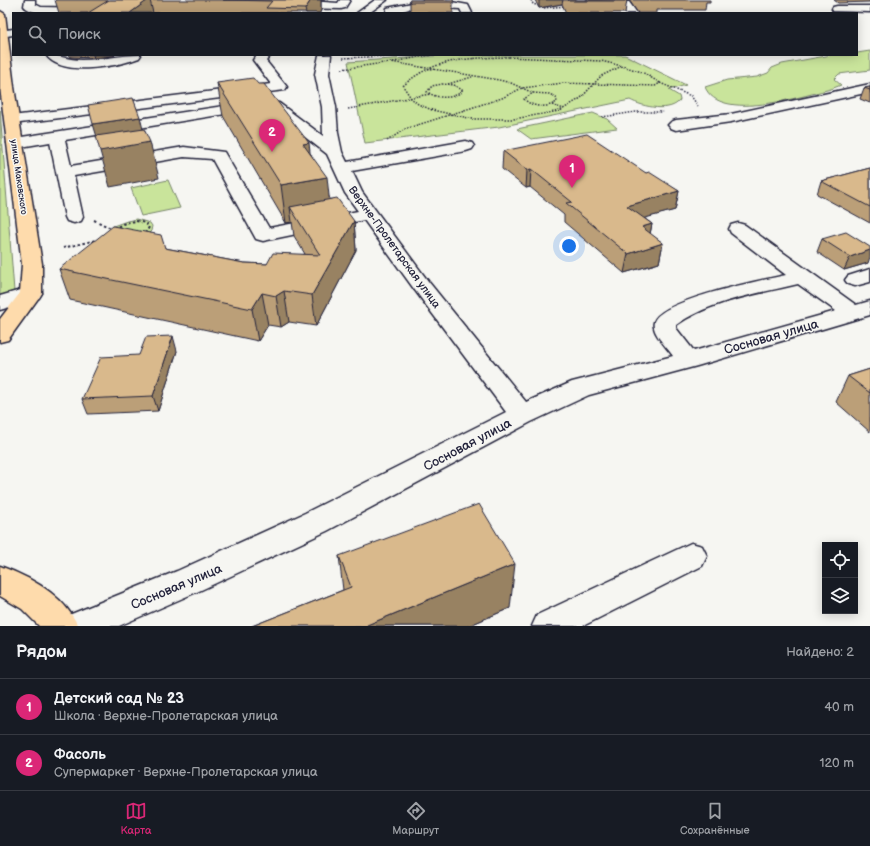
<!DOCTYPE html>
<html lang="ru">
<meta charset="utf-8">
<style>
:root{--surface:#171b24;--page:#20242c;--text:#f1f3f6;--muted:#9ea1a6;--line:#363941;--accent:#db2777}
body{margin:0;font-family:"Balsamiq Sans",sans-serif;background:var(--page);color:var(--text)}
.controls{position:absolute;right:12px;bottom:12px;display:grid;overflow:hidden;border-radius:0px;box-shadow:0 2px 10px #0003}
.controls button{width:36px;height:36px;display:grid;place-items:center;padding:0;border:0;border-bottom:1px solid var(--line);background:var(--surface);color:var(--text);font:20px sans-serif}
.you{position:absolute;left:569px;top:246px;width:14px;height:14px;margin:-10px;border:3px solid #fff;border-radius:50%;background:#1a73e8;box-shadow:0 0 0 6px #1a73e833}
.badge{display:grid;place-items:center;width:26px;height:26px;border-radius:50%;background:var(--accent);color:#fff;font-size:13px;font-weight:700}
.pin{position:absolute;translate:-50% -33px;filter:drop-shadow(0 1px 2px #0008)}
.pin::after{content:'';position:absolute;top:21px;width:14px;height:12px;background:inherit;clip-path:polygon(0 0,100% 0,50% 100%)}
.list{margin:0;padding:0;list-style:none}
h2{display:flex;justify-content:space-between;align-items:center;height:52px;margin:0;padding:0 16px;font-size:17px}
h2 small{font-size:13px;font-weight:400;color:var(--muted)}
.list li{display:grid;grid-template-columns:26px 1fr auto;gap:12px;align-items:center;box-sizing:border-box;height:56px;padding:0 16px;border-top:1px solid var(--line)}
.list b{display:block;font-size:15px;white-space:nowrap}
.list p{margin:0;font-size:13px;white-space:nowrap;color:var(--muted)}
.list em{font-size:13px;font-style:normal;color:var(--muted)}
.icon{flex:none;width:22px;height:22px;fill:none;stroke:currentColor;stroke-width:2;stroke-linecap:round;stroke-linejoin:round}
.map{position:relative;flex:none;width:870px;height:626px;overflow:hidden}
.search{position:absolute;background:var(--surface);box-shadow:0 2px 10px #0003;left:12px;right:12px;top:12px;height:44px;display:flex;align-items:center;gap:10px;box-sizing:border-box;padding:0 14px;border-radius:0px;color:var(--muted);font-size:15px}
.sheet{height:164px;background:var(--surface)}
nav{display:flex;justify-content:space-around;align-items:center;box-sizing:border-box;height:56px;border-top:1px solid var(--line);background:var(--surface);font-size:11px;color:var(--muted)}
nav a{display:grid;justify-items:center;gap:2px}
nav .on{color:var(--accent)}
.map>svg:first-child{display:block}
</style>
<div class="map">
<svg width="870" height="626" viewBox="0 0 870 626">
<rect width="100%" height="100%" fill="#f6f6f2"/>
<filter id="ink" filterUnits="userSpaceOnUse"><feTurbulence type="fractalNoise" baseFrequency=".025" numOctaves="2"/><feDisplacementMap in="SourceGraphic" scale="8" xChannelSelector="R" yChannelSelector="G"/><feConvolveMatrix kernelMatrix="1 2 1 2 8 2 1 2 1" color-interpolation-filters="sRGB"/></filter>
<g filter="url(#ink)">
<!-- green -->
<g fill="#c9e49b" stroke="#76836b">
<path d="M870,51V70L839,74L834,79L841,85L831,89C802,96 720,123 705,87L727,80L757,77L768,73L772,68L782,64L831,55H857V53Z"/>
<path d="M449,55H625L686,85L669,90L679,96L680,100C671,113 643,107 630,100L499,127L365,143L348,62Z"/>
<polygon points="0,110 14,291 6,296 0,295"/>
<polygon points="593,113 607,119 617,128 531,139 517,129"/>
<polygon points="168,180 180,208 141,216 131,188"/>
<polygon points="136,219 150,223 152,226 151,231 147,235 113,226 127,221"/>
</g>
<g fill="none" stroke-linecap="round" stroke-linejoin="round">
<defs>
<g id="minor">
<path d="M25,0H35V4L41,7L88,8L93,11L92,13C77,13 33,18 24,6Z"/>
<polygon points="295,0 338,3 340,0 350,0 345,8 341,9 300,8 295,5"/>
<polygon points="375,0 387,0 369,13 357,13"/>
<polygon points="427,0 446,1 468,5 472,13 462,13 460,9 427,7 409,9 396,13 386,13 387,8"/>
<polygon points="587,0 629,2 637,13 626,13 622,7 591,6"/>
<polygon points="837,6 870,6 870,12 833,11 832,9 833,7"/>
<polygon points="13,29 13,35 0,37 0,31"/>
<path d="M46,55C59,55 69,60 82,60C102,60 121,55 141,55L139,58C118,66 62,78 46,55Z"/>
<polygon points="257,55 271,55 266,61 287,87 285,90 12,124 7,123 5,120 7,117 12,116 271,84 253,60"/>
<path d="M319,55H331L329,74L336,107L338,133L342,152L347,162L466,141L472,143L474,146L472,149L466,151L352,171L362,192L428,281L526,402L572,382L673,356C668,348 651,333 654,322C660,300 763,280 786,275L731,233L729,229L731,225L738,223L745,225L856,305L870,301V315L697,366L589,395L531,422L327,531L199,591L119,626H64L69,615L177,571L305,513L506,412L414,289L364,220L263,241L256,239L212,159L184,157L74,176L83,217L81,221L74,223L67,221L65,217L50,142L15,148L9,146L7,143L9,140L15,138L262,100L279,103L323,136L322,107L315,74ZM262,108L270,110L327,154L345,193L358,211L269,228L224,152L184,147L71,166L65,140ZM798,284L836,311L694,351L676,328V325C712,300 757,294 798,284Z"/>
<polygon points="870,84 870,92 731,122 676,130 671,128 668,125 671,122 676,120 731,114"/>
<polygon points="870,269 870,282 855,286 848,284 845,280 848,276"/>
<polygon points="31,287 39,288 42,293 39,298 0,310 0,296"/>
<polygon points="691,543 702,546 707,556 702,566 583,626 532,626 537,615"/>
</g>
<g id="major">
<polygon points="0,11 5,14 14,87 42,264 42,293 8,340 0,342 0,319 20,293 22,264 0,87"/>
<path d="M0,566C30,577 64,595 78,626H39L22,609L0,596Z"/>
</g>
</defs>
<!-- minor casing -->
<use href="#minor" stroke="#22223b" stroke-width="3"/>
<!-- major casing -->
<use href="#major" stroke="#22223b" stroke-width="3"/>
<!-- path-far1 -->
<g stroke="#22223b" stroke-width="1.5" stroke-dasharray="1.5 1.5" stroke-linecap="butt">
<polyline points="531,0 533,4 539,6"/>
<polyline points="544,8 566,6"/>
<path d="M509,57L601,61L622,66L601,76L581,98L560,111L513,119H473L432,110L418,104L411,98L403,86C432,58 471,58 509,57Z"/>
<polyline points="343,58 414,55"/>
<polyline points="393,62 430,55"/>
<polyline points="342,69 391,62 499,80 511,83 533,93"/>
<polyline points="660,83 691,96 698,106"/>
<path d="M442,84L454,85L462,90V92C451,99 438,99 427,92L432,86Z"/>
<polyline points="448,84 472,77"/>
<path d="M533,93L549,94L556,97L557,102C547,108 533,108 524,99Z"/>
<polyline points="552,105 564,109"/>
<polyline points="348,109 430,94"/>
<polyline points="602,117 636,112 664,112"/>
<polyline points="387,141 405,129 502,98 522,88 564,83 655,86 660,83 642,72 622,66"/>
</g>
<!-- path -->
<g stroke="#22223b" stroke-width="2" stroke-dasharray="2.5 2.5" stroke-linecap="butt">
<polyline points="94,220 113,229"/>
<path d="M136,221L145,223L149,227C143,241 126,242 113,237L111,234C117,225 125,222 136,221Z"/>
<polyline points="63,248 96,240"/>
</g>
<!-- minor -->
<use href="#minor" fill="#f6f6f2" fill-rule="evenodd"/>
<!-- major -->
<use href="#major" fill="#fedbac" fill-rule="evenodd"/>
</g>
<!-- wall -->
<g fill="#bb9f78" stroke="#22223b">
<polygon points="55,0 327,0 327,1 321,0 321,10 320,13 59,13"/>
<rect x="410" y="0" width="43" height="13"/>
<polygon points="535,0 710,0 710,2 706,2 705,10 656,10 656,13 638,13 629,0 627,0 625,13 566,13 562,4 539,8"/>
<polygon points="834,0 870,0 870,2 838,3"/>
<polygon points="69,55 115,55 114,56 94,58 70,57"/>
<polygon points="217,83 311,154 330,199 354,221 356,250 316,326 289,322 281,327 268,325 258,341 70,300 59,269 165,248 244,263 267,264 305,254 294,236 292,222 286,223 223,116"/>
<polygon points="870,87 870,103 860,99 864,88"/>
<polygon points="503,151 646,173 679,191 675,210 644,218 652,224 650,234 663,243 659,263 624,273 564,222 564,215 530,187 526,188 502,169"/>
<polygon points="870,168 870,223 817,194 821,181"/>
<polygon points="822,239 868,263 844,270 817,252"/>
<polygon points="177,351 158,411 88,414 82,399 139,355"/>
<polygon points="870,369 870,432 836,402 848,376"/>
<polygon points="339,556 510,608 468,626 252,626 343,590"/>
</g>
<!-- shaded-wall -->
<g fill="#988262" stroke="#22223b">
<polygon points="148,0 150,0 153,13 130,13"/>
<polygon points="311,0 321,0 321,10 320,13 306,13 305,9"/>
<polygon points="539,0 563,0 562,4 539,8"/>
<polygon points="93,55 115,55 114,56 94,58"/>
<polygon points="140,117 146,142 150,142 159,178 110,187 100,151 101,150 93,124"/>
<polygon points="309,143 313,179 303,144"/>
<polygon points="531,169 530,187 526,188 527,170"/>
<polygon points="327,177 331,215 290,207 292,222 286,223 281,185"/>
<polygon points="679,191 675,210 623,224 627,206"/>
<polygon points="354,221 356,250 316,326 312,295"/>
<polygon points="652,224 648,244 642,227"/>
<polygon points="663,243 659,263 624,273 628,254"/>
<polygon points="870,250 870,257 868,263 844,270 850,257"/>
<polygon points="284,291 289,322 281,327 276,296"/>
<polygon points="262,293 268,325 258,341 252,309"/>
<polygon points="173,336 177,351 158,411 153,396"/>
<polygon points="515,564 510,608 468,626 367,626 367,625"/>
</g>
<!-- building -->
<g fill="#d9b98c" stroke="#22223b">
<polygon points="109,0 148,0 130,13 88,13"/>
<polygon points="223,0 311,0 305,9 266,8 272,1"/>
<polygon points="410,0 453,0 454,2 409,2"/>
<polygon points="568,0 625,0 625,1 569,1"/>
<polygon points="253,78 258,84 264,84 309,143 303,144 327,177 281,185 217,83"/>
<polygon points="870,87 870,90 864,88"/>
<polygon points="133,98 140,117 93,124 88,105"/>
<polygon points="144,129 150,142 100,151 96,136"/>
<polygon points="587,134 646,173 649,172 679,191 627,206 652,224 642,227 663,243 628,254 566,203 572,202 531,169 527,170 503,151"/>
<polygon points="870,168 870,207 821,181"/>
<polygon points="337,198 354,221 312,295 284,291 276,296 262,293 252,309 59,269 113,226 161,235 165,248 244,263 267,264 273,253 320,255 290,207"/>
<polygon points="846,232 870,247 870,250 850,257 822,239"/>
<polygon points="173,336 153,396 82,399 101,357 139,355 146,337"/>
<polygon points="870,369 870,393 848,376"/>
<polygon points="479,504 515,564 367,625 367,626 252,626 351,587 339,556"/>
</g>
</g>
<g text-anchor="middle" stroke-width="3" stroke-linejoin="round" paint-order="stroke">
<!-- far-street labels -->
<g font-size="9" fill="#22223b" stroke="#f6f6f2">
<text transform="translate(19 177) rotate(82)" y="3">улица Маковского</text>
</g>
<!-- street labels -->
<g font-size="11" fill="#22223b" stroke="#f6f6f2">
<text transform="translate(395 247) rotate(54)" y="4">Верхне-Пролетарская улица</text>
</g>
<!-- near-street labels -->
<g font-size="13" fill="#22223b" stroke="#f6f6f2">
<text transform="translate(771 336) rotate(-16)" y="5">Сосновая улица</text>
<text transform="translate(467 444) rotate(-28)" y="5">Сосновая улица</text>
<text transform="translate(176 586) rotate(-23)" y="5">Сосновая улица</text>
</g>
</g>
</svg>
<div class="controls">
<button><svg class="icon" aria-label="locate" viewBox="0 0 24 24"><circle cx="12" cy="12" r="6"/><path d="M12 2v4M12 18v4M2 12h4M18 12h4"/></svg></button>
<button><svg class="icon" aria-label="layers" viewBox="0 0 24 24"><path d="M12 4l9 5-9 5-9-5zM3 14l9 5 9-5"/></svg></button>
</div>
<div class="you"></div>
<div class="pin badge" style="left:572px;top:188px">1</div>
<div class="pin badge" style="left:272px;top:152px">2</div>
<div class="search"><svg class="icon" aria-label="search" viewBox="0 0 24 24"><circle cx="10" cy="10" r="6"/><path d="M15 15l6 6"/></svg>Поиск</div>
</div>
<section class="sheet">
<h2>Рядом<small>Найдено: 2</small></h2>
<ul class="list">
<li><span class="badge">1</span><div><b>Детский сад № 23</b><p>Школа · Верхне-Пролетарская улица</p></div><em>40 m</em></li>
<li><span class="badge">2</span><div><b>Фасоль</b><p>Супермаркет · Верхне-Пролетарская улица</p></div><em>120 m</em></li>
</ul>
</section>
<nav>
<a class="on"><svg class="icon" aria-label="map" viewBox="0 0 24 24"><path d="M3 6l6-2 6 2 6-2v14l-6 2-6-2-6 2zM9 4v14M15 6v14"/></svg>Карта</a>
<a><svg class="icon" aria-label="directions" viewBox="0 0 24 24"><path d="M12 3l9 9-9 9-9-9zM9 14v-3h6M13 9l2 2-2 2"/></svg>Маршрут</a>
<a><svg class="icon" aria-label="saved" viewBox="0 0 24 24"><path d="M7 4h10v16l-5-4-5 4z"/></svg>Сохранённые</a>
</nav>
